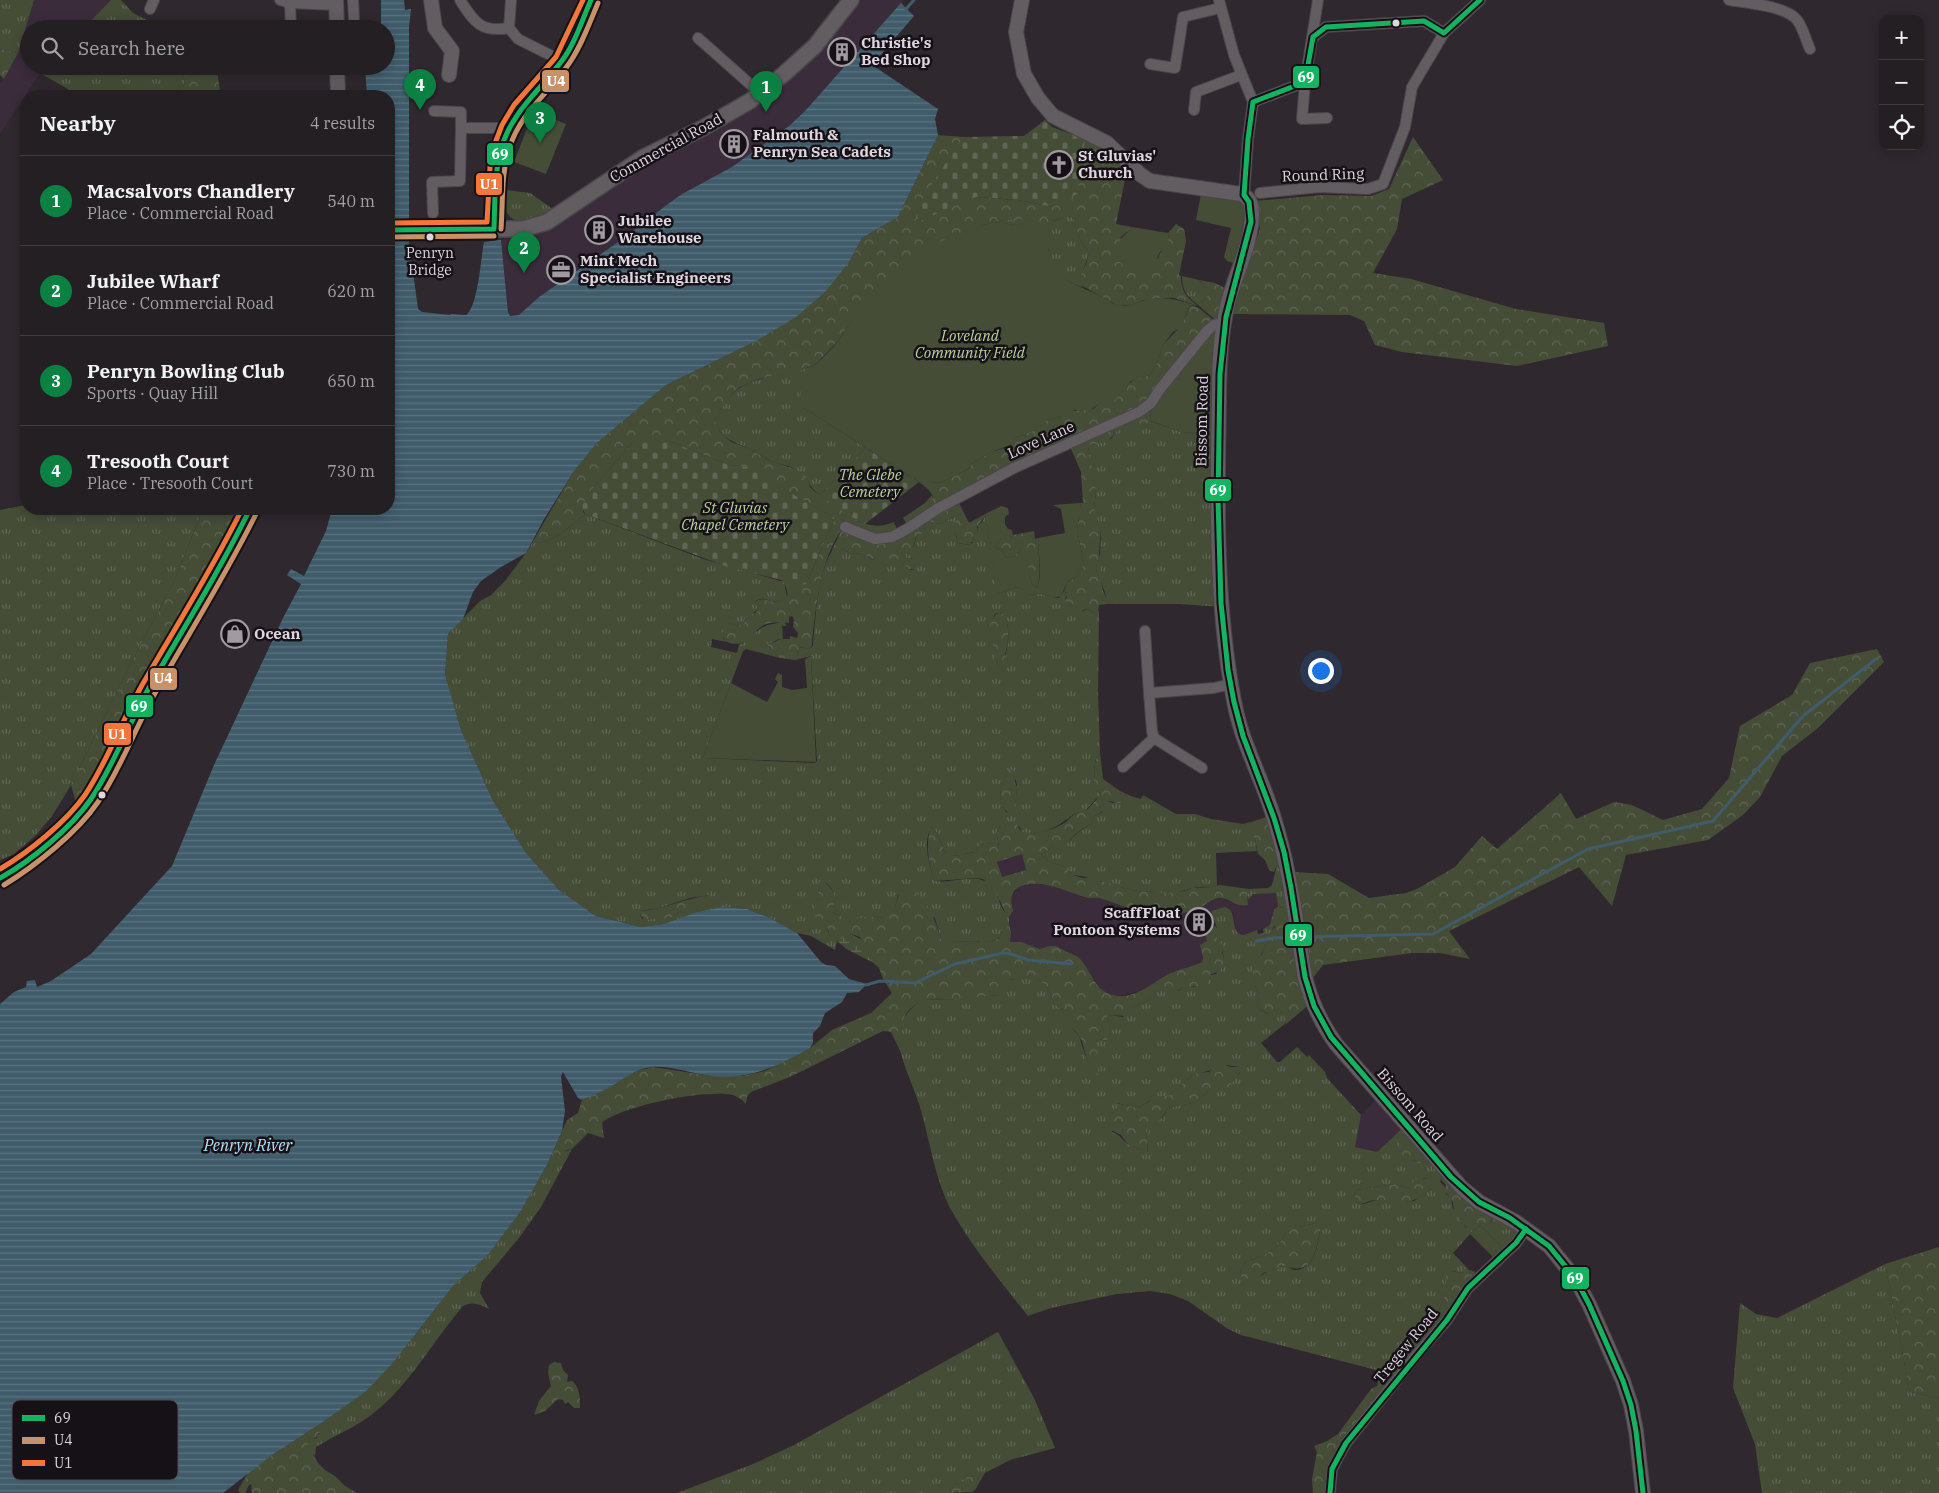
<!DOCTYPE html>
<meta charset="utf-8">
<style>
:root{--surface:#231f23;--page:#2f2c30;--text:#f1f3f6;--muted:#a3a2a6;--line:#403d41;--accent:#0b8043}
body{margin:0;font-family:"IBM Plex Serif",serif;background:var(--page);color:var(--text)}
.controls{position:absolute;right:15px;top:15px;display:grid;overflow:hidden;border-radius:10px;box-shadow:0 2px 12px #0003}
.controls button{width:45px;height:45px;display:grid;place-items:center;padding:0;border:0;border-bottom:1px solid var(--line);background:var(--surface);color:var(--text);font:25px sans-serif}
.you{position:absolute;left:1320px;top:670px;width:18px;height:18px;margin:-12px;border:4px solid #fff;border-radius:50%;background:#1a73e8;box-shadow:0 0 0 8px #1a73e833}
.badge{display:grid;place-items:center;width:32px;height:32px;border-radius:50%;background:var(--accent);color:#fff;font-size:16px;font-weight:700}
.pin{position:absolute;translate:-50% -41px;filter:drop-shadow(0 1px 2px #0008)}
.pin::after{content:'';position:absolute;top:26px;width:18px;height:15px;background:inherit;clip-path:polygon(0 0,100% 0,50% 100%)}
.list{margin:0;padding:0;list-style:none}
h2{display:flex;justify-content:space-between;align-items:center;height:65px;margin:0;padding:0 20px;font-size:21px}
h2 small{font-size:16px;font-weight:400;color:var(--muted)}
.list li{display:grid;grid-template-columns:32px 1fr auto;gap:15px;align-items:center;box-sizing:border-box;height:90px;padding:0 20px;border-top:1px solid var(--line)}
.list b{display:block;font-size:19px;white-space:nowrap}
.list p{margin:0;font-size:16px;white-space:nowrap;color:var(--muted)}
.list em{font-size:16px;font-style:normal;color:var(--muted)}
.icon{flex:none;width:28px;height:28px;fill:none;stroke:currentColor;stroke-width:2;stroke-linecap:round;stroke-linejoin:round}
.map{position:relative;flex:none;width:1939px;height:1493px;overflow:hidden}
.search{position:absolute;background:var(--surface);box-shadow:0 2px 12px #0003;left:20px;top:20px;width:375px;height:55px;display:flex;align-items:center;gap:12px;box-sizing:border-box;padding:0 18px;border-radius:28px;color:var(--muted);font-size:19px}
.panel{position:absolute;background:var(--surface);box-shadow:0 2px 12px #0003;left:20px;top:90px;width:375px;height:425px;border-radius:20px}
.map>svg:first-child{display:block}
</style>
<div class="map">
<svg width="1939" height="1493" viewBox="0 0 1939 1493">
<defs>
<pattern id="grass-tufts" width="24" height="20" patternUnits="userSpaceOnUse" patternTransform="scale(1.25)"><rect width="24" height="20" fill="#454d37"/><path d="M3 7l-1-3M5 7V3M7 7l1-3M15 17l-1-3M17 17v-4M19 17l1-3" fill="none" stroke="#5f6654"/></pattern>
<pattern id="forest-crowns" width="20" height="18" patternUnits="userSpaceOnUse" patternTransform="scale(1.25)"><rect width="20" height="18" fill="#454d37"/><path d="M2 6a3 3 0 1 1 6 0M12 15a3 3 0 1 1 6 0" fill="none" stroke="#5f6654"/></pattern>
<pattern id="wetland-marsh" width="20" height="14" patternUnits="userSpaceOnUse" patternTransform="scale(1.25)"><rect width="20" height="14" fill="#454d37"/><path d="M1 5h8M5 5V1M11 12h8M15 12V8" fill="none" stroke="#5f6654"/></pattern>
<pattern id="cemetery-stones" width="16" height="16" patternUnits="userSpaceOnUse" patternTransform="scale(1.25)"><rect width="16" height="16" fill="#454d37"/><path d="M2 7V4a2 2 0 0 1 4 0v3zM10 15v-3a2 2 0 0 1 4 0v3z" fill="#5f6654"/></pattern>
<pattern id="water-rules" width="6" height="5" patternUnits="userSpaceOnUse" patternTransform="scale(1.25)"><rect width="6" height="5" fill="#405c6b"/><path d="M0 2.5h6" fill="none" stroke="#5b7380"/></pattern>
</defs>
<rect width="100%" height="100%" fill="#2f292f"/>
<!-- built -->
<g fill="#3a2c3b">
<polygon points="34,0 111,0 83,29 29,29 29,66 46,66 40,73 0,134 0,83 4,79 18,53"/>
<polygon points="860,0 904,0 805,111 789,126 732,167 682,194 668,204 624,238 539,297 519,315 509,316 501,240 533,234 553,226 639,169 707,135 758,103 813,55"/>
<polygon points="1022,854 1027,870 1002,877 997,862"/>
<polygon points="1034,883 1067,889 1085,898 1098,898 1132,910 1160,914 1173,915 1194,910 1214,900 1222,898 1234,904 1243,906 1248,902 1249,897 1253,894 1264,893 1276,893 1278,907 1274,909 1271,923 1267,927 1244,935 1237,933 1233,912 1224,907 1183,918 1187,933 1207,928 1207,941 1202,961 1194,966 1172,972 1138,992 1118,996 1107,994 1101,989 1080,959 1061,947 1047,947 1040,949 1021,942 1009,942 1011,936 1009,925 1009,917 1013,911 1011,896 1019,887"/>
<polygon points="1380,1096 1405,1125 1377,1152 1355,1147 1361,1115"/>
</g>
<!-- grass -->
<g fill="url(#grass-tufts)" fill-rule="evenodd">
<polygon points="0,0 34,0 18,53 0,49"/>
<polygon points="111,0 121,0 133,13 165,29 83,29"/>
<polygon points="46,66 181,66 185,83 170,96 80,96 40,73"/>
<polygon points="507,190 530,193 554,210 519,222 511,218 504,209"/>
<path d="M1066,216H1069L1074,219L1079,238L1089,252C1086,264 1081,273 1081,285L1084,288C1070,283 1057,277 1052,262C1050,257 1051,252 1048,247C1038,227 1014,224 994,222C1005,219 1016,218 1027,219C1042,221 1051,224 1066,216Z"/>
<path d="M1182,276L1199,280L1205,287L1214,291L1198,305C1187,296 1182,291 1182,276Z"/>
<path d="M817,363L807,375L804,408L866,448L820,495C810,488 806,477 796,470C790,465 781,465 774,462C765,459 758,453 750,449C735,442 720,439 715,421C731,383 751,381 788,373C799,370 808,369 817,363Z"/>
<path d="M1150,421L1181,432L1218,434L1222,607L1180,604H1107C1108,596 1102,587 1100,578C1097,563 1103,542 1100,528C1099,522 1094,516 1094,509C1094,502 1097,494 1095,486C1094,476 1084,453 1090,445L1111,439L1118,429C1134,427 1134,434 1150,421Z"/>
<path d="M932,495C936,511 920,518 908,526L903,518L925,503Z"/>
<polygon points="26,505 26,509 203,509 175,579 129,667 71,785 52,816 36,835 14,854 0,860 0,510"/>
<path d="M585,514L703,559L784,582L787,597C785,598 782,600 779,601C768,604 766,594 754,602L759,609L745,618L744,623L738,626L729,623L723,638L727,642L712,639L711,647L737,653L739,645C753,638 757,626 773,624C778,623 780,621 785,622L786,626H782L783,640L779,639L767,645L780,658L746,649L743,651L703,758L815,763L817,761L811,656L795,660L800,647L809,649L813,646C815,621 818,569 834,548H841L850,553L862,554L873,560L900,561L910,570H915V559L906,558L905,554L914,546L917,535L924,532L925,525L928,521L940,524L961,514C948,533 954,524 958,543L970,545L974,541L972,538L978,531V525L982,522L985,516L998,592L1001,593L1007,590L1019,587L1029,595C1033,595 1038,593 1042,594C1049,595 1051,598 1059,598L1064,591L1067,594L1065,599L1071,606L1083,611L1088,609L1093,613L1099,611L1098,693L1100,752C1092,761 1094,778 1096,790L1101,794L1100,797L1096,799L1085,811L1074,814L1057,826L1042,833H1023L1019,826L1008,823L1005,826H1000L996,834L999,843L997,848L990,843L982,842L976,852C964,853 956,859 945,853L937,833L932,827C922,840 929,867 935,881C956,884 979,869 995,889C999,896 999,905 1004,911C1006,913 1008,915 1009,917V925L1002,930L1000,937L990,942L944,941L941,939L935,918L898,895L895,907H890L883,918L874,916L870,918H858L855,924L852,925L848,919L832,912C830,899 841,893 824,882L819,883L818,897L814,912L821,927H827L828,932L837,941L835,950L811,936L797,933L770,918L747,909L721,907L697,912L663,924L641,927L596,916L559,890L526,853L493,801L461,730L445,676L448,634L480,601L491,595L505,581L526,553L532,543C556,543 567,528 585,514ZM998,613L1004,614C1010,628 1009,638 1006,653C1005,660 1006,665 1003,672L996,661L997,651C988,641 988,626 995,614ZM1008,766C1012,773 1018,780 1017,789C1017,794 1015,796 1016,802L1007,813C994,797 1004,783 1008,766ZM710,895L699,904L702,906L696,910H682L673,917L642,919L639,911L659,908L690,898Z"/>
<path d="M1127,795L1141,799L1143,795L1176,814H1195L1211,819L1243,824L1251,822L1255,827L1251,834L1255,839L1257,851L1216,853L1217,886C1211,888 1206,886 1200,887C1195,887 1172,893 1168,896L1152,891L1142,892L1123,888L1112,883L1096,881L1087,877L1073,875L1064,866L1049,862L1041,854L1047,851L1053,845H1063C1073,838 1080,829 1092,824L1095,816L1102,812L1107,801L1113,803Z"/>
<polygon points="1278,861 1287,905 1285,908 1278,907 1276,893 1253,894 1248,900 1247,894 1249,892 1249,889 1268,888 1272,885"/>
<path d="M1224,907C1238,910 1230,926 1239,934L1244,935L1257,930L1258,934L1264,933L1263,929L1270,925L1272,917L1275,924L1254,970L1256,981L1255,986L1260,996L1258,1008L1267,1014L1276,1010L1281,1012L1286,1023L1261,1043L1277,1062H1280L1297,1047L1307,1057L1309,1055L1325,1072L1327,1078L1361,1115L1355,1147L1377,1152L1392,1138L1401,1143V1153L1411,1160L1415,1161L1419,1164L1427,1161V1156L1443,1174L1440,1182L1446,1188V1194L1451,1198L1453,1209L1460,1217L1462,1226H1464V1223L1465,1227L1471,1230V1233L1453,1253L1470,1271L1466,1269L1461,1273L1453,1271L1446,1274V1293L1439,1309L1444,1320L1414,1357H1397L1384,1372L1241,1335L1228,1329L1188,1301L1170,1294L1150,1291L1117,1294L1051,1308L1028,1316C1002,1283 975,1251 954,1215C934,1180 931,1142 919,1104C912,1081 897,1056 899,1031C900,1023 906,1014 912,1008C925,995 942,1001 958,999C972,998 986,996 1000,995C1000,991 1000,985 1003,983C1009,978 1029,978 1037,979L1047,987L1054,1003L1063,1011L1072,1028L1079,1036L1087,1060L1098,1075V1056L1095,1046L1099,1039L1107,1041L1111,1029L1107,1017L1110,1015L1123,1017L1134,1007L1149,1000L1155,992L1167,989L1178,991L1184,987H1195L1209,975L1216,974L1224,958L1221,945L1217,938V928L1211,911ZM1227,1065L1239,1067L1237,1070L1240,1073L1226,1089H1210L1196,1102L1168,1108L1162,1118L1145,1126L1148,1142L1147,1154C1141,1148 1135,1149 1128,1144C1121,1139 1122,1136 1112,1132L1110,1117L1117,1108V1103L1138,1108L1149,1101L1170,1095L1191,1076ZM1424,1178L1427,1179L1426,1192L1414,1201L1403,1202L1376,1200L1364,1204L1356,1202L1354,1194L1356,1190L1395,1184L1409,1188L1412,1184ZM1316,1223V1227L1320,1231C1317,1245 1316,1268 1296,1270C1292,1270 1288,1266 1284,1266C1278,1266 1275,1271 1269,1270L1262,1275L1241,1278L1240,1271L1246,1261L1258,1258L1275,1249L1287,1232L1293,1228Z"/>
<path d="M572,1149L541,1207L519,1238L482,1282L480,1293L489,1309C480,1304 472,1301 463,1306C433,1341 411,1383 375,1412C357,1427 335,1435 316,1447L315,1456L306,1446V1444L310,1440L317,1438L323,1422L364,1392L393,1363L453,1286L488,1255L521,1211L548,1163L549,1166C557,1161 563,1151 572,1149Z"/>
<polygon points="1493,1215 1526,1229 1496,1261 1492,1256 1501,1246 1485,1230 1492,1221"/>
<polygon points="1885,1264 1910,1392 1939,1398 1939,1493 1762,1493 1755,1444 1733,1388 1740,1303 1756,1314 1777,1318"/>
<polygon points="998,1332 1034,1398 1055,1448 1010,1460 981,1475 971,1476 967,1477 965,1482 955,1484 948,1493 677,1493 753,1464 794,1445"/>
</g>
<!-- forest -->
<g fill="url(#forest-crowns)" fill-rule="evenodd">
<polygon points="0,49 18,53 4,79 0,75"/>
<polygon points="181,66 216,66 221,96 170,96 185,83"/>
<path d="M1086,134L1128,164L1116,224L1132,227L1120,238L1158,259C1161,247 1170,248 1168,233L1176,224L1184,229L1186,241L1179,275L1181,276C1181,291 1186,297 1198,306L1174,298H1162L1144,300L1131,305L1118,306L1081,285L1079,279L1086,264L1089,252L1079,238L1074,219L1069,216L1046,223L1027,219L1003,220L983,225L933,247L897,269L877,286L837,342L817,363L800,371L759,379L740,387L732,394L721,408L715,421L720,432L731,442L750,449L768,460L795,469L806,476L810,487L814,491L859,521C823,523 814,619 812,646L809,649L800,647L795,660L780,658L767,645L781,639H790V636L797,638L798,633L793,627L794,620L792,616L789,617V623C785,622 772,622 766,624C751,630 750,648 730,643C724,641 722,637 723,630L729,623L738,626L744,623L747,614L755,613L759,609L754,602C766,595 768,604 779,601C782,600 785,598 787,597C789,593 785,583 781,580L807,582L835,518L742,466L729,465L667,440H634L590,492L583,512L585,514C567,528 556,543 532,543L574,471L596,444L666,385L756,341L849,262L862,238L898,217L938,135L963,137L976,197L1017,200L1053,207Z"/>
<polygon points="1413,137 1443,180 1402,199 1397,229 1373,273 1411,279 1516,309 1604,323 1608,346 1517,366 1402,352 1375,345 1364,321 1350,315 1231,314 1260,229 1256,201 1323,195 1371,196 1389,189"/>
<polygon points="1199,280 1215,283 1230,291 1219,323 1198,305 1213,291 1205,287"/>
<path d="M1190,305L1199,308L1218,324L1150,403L929,513L933,496L928,489L919,482C927,480 934,484 942,482L968,469L973,463L991,452L1005,448L1017,437L1025,435L1027,433L1039,428L1045,421L1060,417L1071,411L1093,409L1099,404L1107,401L1135,379L1150,375L1156,365L1163,345L1178,329L1186,316Z"/>
<path d="M1150,410L1151,421L1137,430L1118,429C1107,443 1109,442 1090,445L1088,449L1096,490L1094,509L1101,528L1099,553L1101,563L1100,575L1103,591L1107,599V604L1099,605L1098,612L1093,613L1088,609L1078,611L1065,601L1067,596L1065,595L1067,593L1064,591L1067,582L1075,578L1084,564L1077,529L1081,508L1080,503H1083L1081,472L1069,444Z"/>
<polygon points="957,499 969,523 987,513 977,527 978,531 972,538 974,542 971,542 971,545 958,543 956,535 951,527 961,514 940,524 928,521 925,525 924,532 916,537 913,548 905,554 906,558 915,559 917,564 916,570 909,569 900,561 876,561 862,554 850,553 841,548 834,548 831,552 842,529 882,540"/>
<polygon points="203,509 243,509 208,574 76,803 71,785 129,667 175,579"/>
<path d="M1034,531L1035,539L1038,538C1038,555 1042,572 1037,588L1032,584L1024,552L1020,550L1017,556L1006,558L1002,550L996,548L995,545L1002,538H1010L1013,535Z"/>
<path d="M998,613L1004,614C1010,628 1009,639 1005,654C1010,661 1005,666 1003,673L995,659L997,651C988,642 986,621 998,613Z"/>
<polygon points="1877,649 1884,662 1818,728 1782,756 1760,797 1743,815 1708,840 1626,855 1612,906 1579,867 1449,931 1470,959 1440,953 1412,953 1323,965 1311,980 1294,872 1328,874 1369,898 1406,893 1417,889 1455,867 1482,836 1497,849 1561,793 1576,819 1614,802 1632,805 1663,820 1702,809 1729,778 1740,726 1792,695 1810,663"/>
<path d="M1100,752L1103,779L1120,791L1129,795H1126L1124,800L1120,803L1108,801L1104,810L1095,816L1092,824C1082,828 1072,836 1065,845H1053L1047,851L1041,854L1049,862L1064,866L1073,875L1083,878L1090,877L1096,881L1112,883L1123,888L1142,892L1157,891L1168,895L1173,892L1184,891L1192,888L1213,887L1220,885L1249,889V892L1247,894L1248,905C1234,908 1230,897 1219,898C1210,899 1204,907 1195,910C1178,916 1160,915 1143,912C1127,909 1114,902 1099,898C1094,897 1089,899 1084,897C1066,891 1044,880 1025,885C1010,889 1010,898 1013,911L1009,917L1005,912L995,890L983,879L975,878L935,881C928,865 926,845 930,829L932,827L937,833L945,853L955,856L976,852L982,842L985,841L998,847L999,844L996,834L1001,825L1005,826L1008,823L1015,822L1021,831C1035,837 1053,830 1066,822C1069,819 1071,816 1075,814C1078,812 1083,812 1086,810C1092,807 1094,800 1100,797L1101,794L1094,788C1095,776 1092,762 1100,752ZM1022,854L1026,870L1002,877L997,862Z"/>
<path d="M1008,764L1015,776V782L1017,787L1015,810L1009,813C992,801 1005,781 1008,764Z"/>
<polygon points="1273,815 1279,861 1274,872 1269,870 1265,860 1258,854 1255,839 1251,834 1254,827 1251,822"/>
<path d="M822,880C827,885 836,891 835,900C834,905 832,907 832,912L848,919L852,925L855,924L858,918C864,917 869,919 874,916L883,918L888,907H895L901,888L908,887C926,895 936,921 941,939L944,941L990,942L1000,937L1002,930L1009,925L1011,932L1010,942H1021L1040,949C1054,944 1055,945 1068,952C1073,955 1077,955 1081,960C1093,974 1095,993 1117,996C1139,998 1154,980 1173,972C1183,968 1192,967 1202,962L1203,957L1200,945L1207,941L1205,934L1207,928L1215,926L1217,928V938L1223,946L1222,952L1225,962L1220,971L1209,975L1208,983C1203,988 1200,989 1193,986L1189,989L1184,987L1175,992L1167,990L1155,992L1149,1000L1134,1007L1127,1016L1110,1015L1107,1017L1111,1029L1107,1041L1099,1039C1094,1047 1097,1047 1098,1055C1099,1059 1098,1071 1098,1076L1087,1060L1082,1041L1077,1033L1070,1026L1063,1011L1054,1003L1047,987L1037,979H1013L1002,984V992L1000,995C986,996 971,998 957,1000C949,1000 941,998 934,999C900,1003 898,1028 902,1055L891,1032L883,1031L790,1077L751,1092L747,1097L746,1104C743,1100 738,1097 733,1095C707,1089 626,1105 604,1121L602,1123L604,1138L588,1133L572,1149L567,1150L553,1165L549,1166L548,1163L567,1120L578,1113L582,1100L612,1086L624,1076L640,1070L653,1067L712,1076H742L765,1071L810,1048L832,1030L871,1013L892,993L883,979L879,968L868,958L860,937L851,934L837,941L830,936L827,927H821L813,912L818,897L819,882Z"/>
<path d="M710,895L706,902L700,904L703,906L696,910H682L673,917L666,918L662,920L655,918L645,921L638,911C663,910 686,898 710,895Z"/>
<polygon points="1287,905 1312,1002 1285,1025 1286,1022 1283,1019 1281,1012 1276,1010 1268,1014 1258,1008 1260,996 1254,984 1256,981 1253,972 1254,965 1262,954 1270,932 1275,927 1272,919 1274,909 1278,907 1284,908"/>
<path d="M1222,1064L1231,1067H1239L1237,1070L1240,1072L1234,1081L1226,1089H1210L1196,1102L1168,1108L1160,1120L1145,1126L1148,1137L1147,1155C1141,1148 1136,1149 1129,1145C1125,1142 1124,1138 1121,1135C1113,1130 1109,1132 1107,1121L1117,1108L1116,1103L1138,1108L1155,1098L1170,1095L1191,1076L1197,1073L1209,1072L1217,1065Z"/>
<polygon points="1405,1125 1427,1157 1427,1161 1419,1164 1415,1161 1404,1158 1401,1153 1400,1143 1392,1138"/>
<path d="M1443,1174L1493,1215C1491,1221 1491,1226 1485,1230L1480,1225L1471,1233V1230L1467,1229L1464,1224V1227L1462,1226L1460,1217L1454,1212L1453,1202L1445,1191L1446,1185L1441,1180Z"/>
<path d="M1421,1178L1429,1179L1431,1183C1424,1202 1404,1204 1387,1202C1383,1202 1379,1200 1375,1200C1366,1201 1367,1205 1356,1202L1354,1194L1356,1190L1395,1184L1409,1188L1414,1180Z"/>
<path d="M1316,1223V1227L1320,1228V1231C1315,1253 1314,1276 1284,1266L1277,1270L1265,1272L1252,1281L1241,1278L1240,1271L1246,1261L1258,1258L1275,1249L1287,1232L1293,1228Z"/>
<polygon points="1939,1247 1939,1398 1910,1392 1885,1264"/>
<polygon points="1464,1269 1473,1271 1478,1274 1444,1320 1439,1309 1446,1293 1446,1273 1453,1271 1461,1273"/>
<polygon points="1408,1355 1414,1357 1342,1446 1329,1493 1313,1493 1312,1479 1317,1452 1314,1446 1327,1441 1338,1434 1371,1389 1377,1386 1380,1375 1395,1358"/>
<path d="M554,1362L561,1363L563,1370L568,1375L567,1382L572,1381C580,1387 580,1399 580,1408H574L568,1402L565,1404L563,1400L558,1399L545,1411L534,1415L539,1401L551,1386L548,1373L549,1365Z"/>
<polygon points="323,1422 321,1432 318,1433 318,1435 321,1435 309,1441 306,1446 311,1450 318,1463 325,1470 335,1476 345,1486 357,1493 252,1493 251,1484 249,1485 245,1493 240,1493 238,1490 248,1473 272,1455"/>
<polygon points="985,1473 975,1490 972,1492 948,1493 955,1484 965,1482 967,1477"/>
</g>
<!-- wetland -->
<polygon fill="url(#wetland-marsh)" points="851,934 862,940 867,955 872,962 848,950 837,941"/>
<!-- cemetery -->
<g fill="url(#cemetery-stones)">
<polygon points="1045,120 1052,127 1085,139 1077,194 1053,207 1017,200 976,197 915,223 920,202 963,137 1024,136"/>
<polygon points="634,440 667,440 729,465 742,466 765,471 771,482 835,518 806,584 802,585 728,567 585,514 582,506 590,492"/>
<polygon points="866,448 919,482 865,524 849,516 820,495"/>
</g>
<!-- garden -->
<g fill="#454d37">
<polygon points="534,111 566,124 546,174 514,162"/>
<polygon points="1202,189 1249,201 1239,265 1227,261 1224,257 1231,228 1196,220"/>
<path d="M994,222C1013,224 1039,226 1048,246C1055,262 1053,273 1072,283C1085,290 1095,292 1109,301C1113,303 1116,306 1120,306C1130,307 1139,301 1149,299C1167,296 1181,301 1198,306L1190,305L1181,327L1173,332L1163,345L1156,365L1150,375L1131,381L1115,400L1099,404L1090,410H1075L1060,417L1046,421L1039,428L1027,433L1025,435L1017,437L1008,446L991,452L973,463L968,469L942,482C934,484 927,481 919,482L804,408C792,378 818,365 835,345C850,326 861,303 877,286C905,257 956,231 994,222Z"/>
<path d="M1132,227L1168,233V244C1166,248 1161,250 1159,254C1152,267 1157,269 1140,272L1136,269L1125,268L1119,261L1117,243Z"/>
<polygon points="1223,323 1218,434 1181,432 1151,421 1150,410 1207,331"/>
<path d="M1080,503L1082,513L1079,517L1077,529L1084,564L1076,577L1067,582L1061,596L1053,598L1044,594L1028,595L1019,587L1007,590L1001,593L997,592L985,516L987,513L1001,506L1008,508L1009,514L1005,517V524L1008,529L1012,530L1013,535L1010,538H1002L995,545L996,548L1002,550L1006,558L1017,556L1020,550L1024,549L1032,584L1037,588C1043,574 1038,554 1038,538L1065,533L1061,509L1053,505Z"/>
<path d="M859,521C870,527 882,527 894,522L898,533L882,539L847,524Z"/>
<polygon points="811,656 816,762 703,758 731,683 767,702 778,682 775,679 778,673 782,675 782,687 792,690 807,688 805,659"/>
<polygon points="1480,1225 1502,1247 1492,1256 1470,1234"/>
</g>
<!-- water -->
<path fill="url(#water-rules)" d="M381,0H404L405,10L411,9L409,27V242L418,309L422,312L450,315L451,314L466,315C478,307 481,257 484,242L501,240L508,312L510,316L519,315L539,297L624,238L668,204L682,194L732,167L789,126L805,111L901,3L914,16L872,65L938,109L935,119L938,135L898,217L862,238L849,262L826,291L796,317L756,341L666,385L596,444L574,471L543,521L526,553L501,567L481,581L473,592L463,619L448,634L445,675L461,730L493,801L526,853L559,890L596,916L641,927L663,924L697,912L721,907L747,909L770,918L797,933L821,962L826,965L835,966L849,979L867,984L859,992L847,993L842,1002L825,1013L820,1026L813,1033V1043L810,1048C778,1066 750,1080 712,1076C692,1074 671,1065 651,1067C633,1070 625,1078 610,1087C601,1092 591,1096 582,1100L578,1098L563,1072L561,1076L565,1111L562,1131L548,1163L521,1211L488,1255L453,1286L393,1363L365,1392L323,1422L272,1455L223,1493H0V1004L14,992L26,987L27,981L35,980L37,987L51,981L91,954L172,866L214,765L283,618L301,584L287,575L291,569L304,576L326,531L332,509H389V96H367L365,66H386V29H381Z"/>
<g fill="none" stroke-linecap="round" stroke-linejoin="round">
<!-- stream -->
<g stroke="#405c6b" stroke-width="3">
<polyline points="906,9 914,0"/>
<polyline points="1302,937 1433,934 1588,849 1713,821 1803,716 1876,659"/>
<polyline points="1256,941 1273,938 1296,937"/>
<polyline points="866,985 880,981 915,983 955,964 1003,953 1011,954 1028,960 1072,964"/>
</g>
<defs>
<g id="minor">
<polyline points="280,0 290,3 337,5"/>
<polyline points="353,0 354,19"/>
<path d="M460,0C474,22 481,33 509,28"/>
<polyline points="1219,0 1234,55 1253,102 1248,139 1244,195"/>
<path d="M1729,0C1747,3 1786,6 1797,20C1803,27 1806,41 1810,49"/>
<polyline points="290,3 291,29"/>
<polyline points="150,9 154,0"/>
<polyline points="509,28 518,39 562,61"/>
<polyline points="509,28 511,0"/>
<polyline points="1313,37 1326,27 1424,21 1444,33"/>
<polyline points="698,38 760,93"/>
<polyline points="1150,64 1175,68 1183,17 1220,8"/>
<polyline points="1305,82 1302,119 1327,118"/>
<polyline points="1253,102 1305,82 1318,0"/>
<polyline points="1194,110 1196,92 1241,75"/>
<polyline points="434,111 461,112 461,128"/>
<polyline points="1260,193 1320,187 1368,189 1383,184 1405,127 1412,87 1444,33 1480,0"/>
<polyline points="433,213 432,182 460,181 461,128 509,128"/>
<polyline points="845,527 875,539 892,537 907,529 937,509 1014,468 1139,412 1151,403 1160,389 1207,331 1214,325 1224,323"/>
<polyline points="1145,631 1149,693"/>
<polyline points="1123,767 1154,738"/>
<polyline points="1202,768 1154,738 1152,731 1149,693 1214,688 1231,684"/>
<polyline points="1330,1493 1332,1469 1346,1443 1419,1352 1447,1320 1468,1288 1516,1243 1526,1229"/>
</g>
<g id="tertiary">
<polyline points="336,0 337,29"/>
<polyline points="431,0 435,28 452,51 449,75"/>
<path d="M1022,0L1016,32L1024,74L1038,98L1053,116L1107,143L1141,175L1150,181L1241,194C1249,197 1252,204 1252,213C1252,244 1235,274 1228,303C1220,334 1219,367 1219,399C1217,498 1215,603 1234,701C1241,741 1261,776 1273,815C1290,868 1296,923 1305,977C1311,1002 1321,1023 1336,1044L1462,1188L1479,1202L1516,1222L1549,1246L1575,1278L1589,1304L1623,1381L1631,1405L1636,1431L1643,1493"/>
<polyline points="337,66 338,96"/>
<polyline points="494,229 497,168 501,148 509,128 520,109 562,61 572,43 591,0"/>
</g>
<g id="secondary">
<polyline points="389,230 523,229 547,222 644,157 703,128 750,101 784,74 815,46 851,0"/>
<path d="M0,878C15,870 27,859 40,849C55,837 70,826 82,811C107,781 120,741 138,707C175,641 218,578 250,509"/>
</g>
</defs>
<!-- minor casing -->
<use href="#minor" stroke="#4b464b" stroke-width="12"/>
<!-- tertiary casing -->
<use href="#tertiary" stroke="#4b464b" stroke-width="16"/>
<!-- secondary casing -->
<use href="#secondary" stroke="#4b464b" stroke-width="18"/>
<!-- minor -->
<use href="#minor" stroke="#615d61" stroke-width="10"/>
<!-- tertiary -->
<use href="#tertiary" stroke="#615d61" stroke-width="14"/>
<!-- secondary -->
<use href="#secondary" stroke="#615d61" stroke-width="15"/>
<defs>
<g id="bus-1">
<polyline points="1480,0 1444,33 1424,21 1326,27 1313,37 1305,82 1253,102 1248,139 1244,195 1249,202 1251,222 1226,317 1220,374 1218,499 1221,603 1228,670 1234,702 1243,736 1274,818 1284,852 1291,888 1305,977 1314,1006 1331,1037 1451,1177 1479,1202 1510,1218 1549,1246 1575,1278 1589,1304 1623,1381 1631,1405 1636,1431 1643,1493"/>
<path d="M389,230L494,229C495,203 494,175 501,149C511,113 539,91 561,62C575,44 582,20 591,0"/>
<path d="M0,878C31,861 71,828 91,799C115,763 130,721 151,684C185,626 220,570 250,509"/>
<polyline points="1330,1493 1332,1469 1346,1443 1447,1320 1468,1288 1516,1243 1526,1229"/>
</g>
<g id="bus-2">
<path d="M501,229C503,203 501,174 509,149C520,113 547,95 568,65C581,47 589,24 598,3"/>
<polyline points="389,237 494,236"/>
<path d="M4,885C35,866 77,833 98,802C122,767 136,725 158,688C191,630 227,573 257,512"/>
</g>
<g id="bus-3">
<polyline points="389,223 487,222 490,167 494,146 502,125 514,105 556,57 583,0"/>
<path d="M0,869C29,852 66,822 85,795C109,759 123,717 145,680C178,623 213,568 242,509"/>
</g>
</defs>
<!-- bus-1 casing -->
<use href="#bus-1" stroke="#161116" stroke-width="9"/>
<!-- bus-2 casing -->
<use href="#bus-2" stroke="#161116" stroke-width="9"/>
<!-- bus-3 casing -->
<use href="#bus-3" stroke="#161116" stroke-width="9"/>
<!-- bus-1 -->
<use href="#bus-1" stroke="#13b361" stroke-width="5"/>
<!-- bus-2 -->
<use href="#bus-2" stroke="#c7916a" stroke-width="5"/>
<!-- bus-3 -->
<use href="#bus-3" stroke="#f5763a" stroke-width="5"/>
</g>
<!-- icons -->
<defs>
<symbol id="building-ring" viewBox="-11 -11 22 22"><circle r="9.5" fill="#161116" stroke="#a19aa1" stroke-width="1.5"/><path d="M-4-6H4V6H1V3H-1V6H-4ZM-2.5-4.3h1.7v1.8h-1.7ZM.8-4.3h1.7v1.8H.8ZM-2.5-1h1.7V.8h-1.7ZM.8-1h1.7V.8H.8Z" fill="#a19aa1"/></symbol>
<symbol id="church-ring" viewBox="-11 -11 22 22"><circle r="9.5" fill="#161116" stroke="#a19aa1" stroke-width="1.5"/><path d="M-1.2-6h2.4v3.5h3.3v2.4h-3.3V6h-2.4V-.1h-3.3v-2.4h3.3Z" fill="#a19aa1"/></symbol>
<symbol id="office-ring" viewBox="-11 -11 22 22"><circle r="9.5" fill="#161116" stroke="#a19aa1" stroke-width="1.5"/><path d="M-6-3h4V-5.5h4V-3h4V5H-6ZM-1-4.5V-3h2v-1.5ZM-6 0V1H6V0Z" fill="#a19aa1"/></symbol>
<symbol id="shop-ring" viewBox="-11 -11 22 22"><circle r="9.5" fill="#161116" stroke="#a19aa1" stroke-width="1.5"/><path d="M-5-2.5h2.3a2.7 3.5 0 0 1 5.4 0H5L5.5 6h-11ZM-1.5-2.5h3a1.5 2.3 0 0 0-3 0Z" fill="#a19aa1"/></symbol>
</defs>
<g fill-rule="evenodd">
<use href="#building-ring" x="826" y="36" width="32" height="32"/>
<use href="#building-ring" x="718" y="128" width="32" height="32"/>
<use href="#church-ring" x="1043" y="149" width="32" height="32"/>
<use href="#building-ring" x="583" y="214" width="32" height="32"/>
<use href="#office-ring" x="545" y="254" width="32" height="32"/>
<use href="#shop-ring" x="219" y="618" width="32" height="32"/>
<use href="#building-ring" x="1183" y="906" width="32" height="32"/>
</g>
<!-- markers -->
<g fill="#ded7df" stroke="#161116" stroke-width="2">
<circle cx="1396" cy="23" r="4.5"/>
<circle cx="430" cy="237" r="4.5"/>
<circle cx="102" cy="795" r="4.5"/>
</g>
<g text-anchor="middle" stroke-width="5" stroke-linejoin="round" paint-order="stroke">
<!-- bus labels -->
<g font-size="14" fill="#ded7df" stroke="#161116">
<text x="430" y="258">Penryn<tspan x="430" dy="17">Bridge</tspan></text>
</g>
<!-- poi labels -->
<g font-size="15" font-weight="bold" fill="#ded7df" stroke="#161116" text-anchor="start">
<text x="861" y="48">Christie's<tspan x="861" dy="17">Bed Shop</tspan></text>
<text x="753" y="140">Falmouth &amp;<tspan x="753" dy="17">Penryn Sea Cadets</tspan></text>
<text x="1078" y="161">St Gluvias'<tspan x="1078" dy="17">Church</tspan></text>
<text x="618" y="226">Jubilee<tspan x="618" dy="17">Warehouse</tspan></text>
<text x="580" y="266">Mint Mech<tspan x="580" dy="17">Specialist Engineers</tspan></text>
<text x="254" y="639">Ocean</text>
<text x="1180" y="918" text-anchor="end">ScaffFloat<tspan x="1180" dy="17">Pontoon Systems</tspan></text>
</g>
<!-- street labels -->
<g font-size="15" fill="#ded7df" stroke="#161116">
<text transform="translate(666 148) rotate(-29)" y="5">Commercial Road</text>
<text transform="translate(1323 175) rotate(-2)" y="5">Round Ring</text>
<text transform="translate(1202 421) rotate(-89)" y="5">Bissom Road</text>
<text transform="translate(1041 440) rotate(-24)" y="5">Love Lane</text>
<text transform="translate(1410 1105) rotate(49)" y="5">Bissom Road</text>
<text transform="translate(1406 1346) rotate(-51)" y="5">Tregew Road</text>
</g>
<!-- park labels -->
<g font-size="15" font-style="italic" fill="#bdd29e" stroke="#161116">
<text x="970" y="341">Loveland<tspan x="970" dy="17">Community Field</tspan></text>
<text x="870" y="480">The Glebe<tspan x="870" dy="17">Cemetery</tspan></text>
<text x="735" y="513">St Gluvias<tspan x="735" dy="17">Chapel Cemetery</tspan></text>
</g>
<!-- water labels -->
<g font-size="16" font-style="italic" fill="#b2e1f9" stroke="#161116">
<text x="248" y="1151">Penryn River</text>
</g>
</g>
<!-- legend -->
<rect x="12" y="1400" width="166" height="80" rx="8" fill="#161116" stroke="#524c52" stroke-width="1"/>
<rect x="22" y="1415" width="23" height="6" fill="#13b361"/>
<rect x="22" y="1437" width="23" height="7" fill="#c7916a"/>
<rect x="22" y="1460" width="23" height="6" fill="#f5763a"/>
<g font-size="14" fill="#ded7df">
<text x="54" y="1423">69</text>
<text x="54" y="1445">U4</text>
<text x="54" y="1468">U1</text>
</g>
<g stroke="#161116" stroke-width="2">
<rect x="1292" y="65" width="28" height="24" rx="5" fill="#13b361"/>
<rect x="541" y="69" width="29" height="24" rx="5" fill="#c7916a"/>
<rect x="486" y="142" width="28" height="24" rx="5" fill="#13b361"/>
<rect x="475" y="172" width="28" height="24" rx="5" fill="#f5763a"/>
<rect x="1204" y="478" width="28" height="24" rx="5" fill="#13b361"/>
<rect x="149" y="667" width="29" height="24" rx="5" fill="#c7916a"/>
<rect x="125" y="694" width="29" height="24" rx="5" fill="#13b361"/>
<rect x="103" y="722" width="29" height="24" rx="5" fill="#f5763a"/>
<rect x="1284" y="923" width="29" height="24" rx="5" fill="#13b361"/>
<rect x="1561" y="1266" width="29" height="24" rx="5" fill="#13b361"/>
</g>
<g font-size="14" text-anchor="middle" font-weight="bold" fill="#fff">
<text x="1306" y="82">69</text>
<text x="556" y="86">U4</text>
<text x="500" y="159">69</text>
<text x="489" y="189">U1</text>
<text x="1218" y="495">69</text>
<text x="163" y="683">U4</text>
<text x="139" y="711">69</text>
<text x="117" y="739">U1</text>
<text x="1298" y="940">69</text>
<text x="1575" y="1283">69</text>
</g>
</svg>
<div class="controls">
<button>+</button>
<button>−</button>
<button><svg class="icon" aria-label="locate" viewBox="0 0 24 24"><circle cx="12" cy="12" r="6"/><path d="M12 2v4M12 18v4M2 12h4M18 12h4"/></svg></button>
</div>
<div class="you"></div>
<div class="pin badge" style="left:766px;top:112px">1</div>
<div class="pin badge" style="left:524px;top:273px">2</div>
<div class="pin badge" style="left:540px;top:143px">3</div>
<div class="pin badge" style="left:420px;top:110px">4</div>
<div class="search"><svg class="icon" aria-label="search" viewBox="0 0 24 24"><circle cx="10" cy="10" r="6"/><path d="M15 15l6 6"/></svg>Search here</div>
<section class="panel">
<h2>Nearby<small>4 results</small></h2>
<ul class="list">
<li><span class="badge">1</span><div><b>Macsalvors Chandlery</b><p>Place · Commercial Road</p></div><em>540 m</em></li>
<li><span class="badge">2</span><div><b>Jubilee Wharf</b><p>Place · Commercial Road</p></div><em>620 m</em></li>
<li><span class="badge">3</span><div><b>Penryn Bowling Club</b><p>Sports · Quay Hill</p></div><em>650 m</em></li>
<li><span class="badge">4</span><div><b>Tresooth Court</b><p>Place · Tresooth Court</p></div><em>730 m</em></li>
</ul>
</section>
</div>
